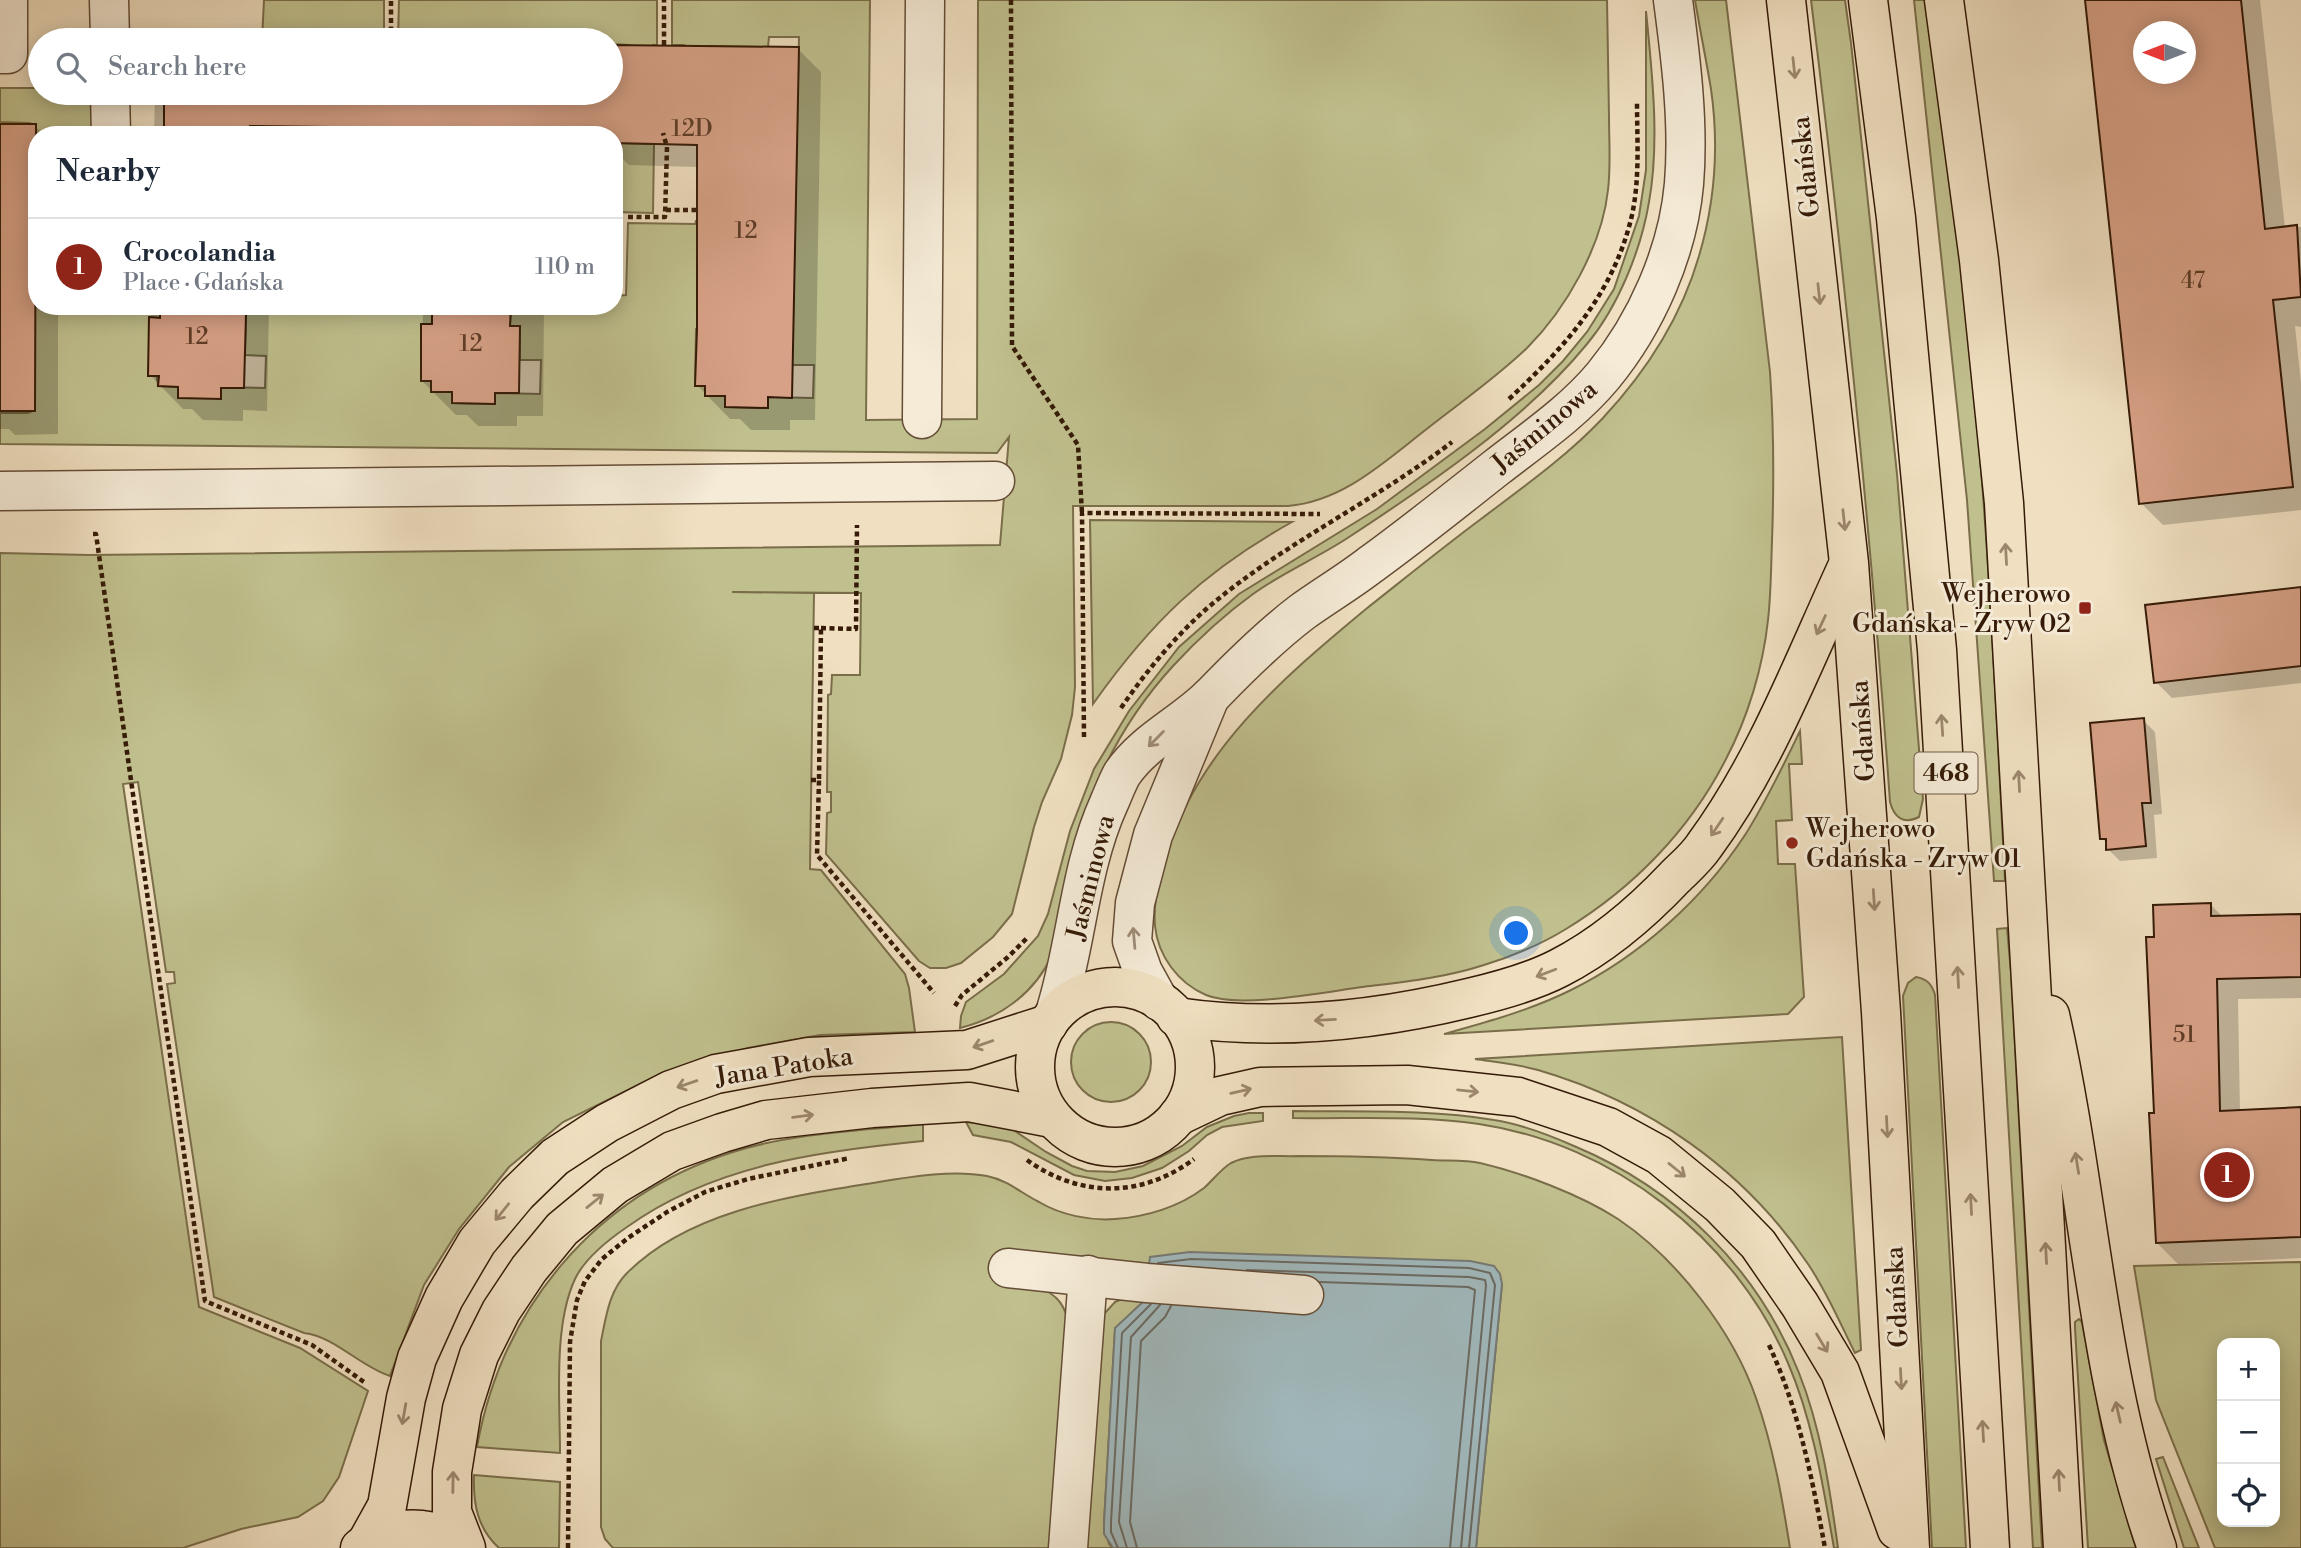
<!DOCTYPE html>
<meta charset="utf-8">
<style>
:root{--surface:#fff;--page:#f6f6f7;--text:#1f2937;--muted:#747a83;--line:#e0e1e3;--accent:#8f2418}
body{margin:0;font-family:"Libre Bodoni",serif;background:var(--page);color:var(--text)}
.controls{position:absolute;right:21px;bottom:21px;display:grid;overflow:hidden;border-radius:14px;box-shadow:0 4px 18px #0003}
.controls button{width:63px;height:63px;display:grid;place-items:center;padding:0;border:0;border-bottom:2px solid var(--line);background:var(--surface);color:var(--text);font:35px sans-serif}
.compass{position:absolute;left:2133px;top:21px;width:63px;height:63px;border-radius:50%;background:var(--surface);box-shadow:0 4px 18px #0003;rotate:270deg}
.you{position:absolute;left:1517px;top:934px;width:24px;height:24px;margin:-18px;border:5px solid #fff;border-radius:50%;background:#1a73e8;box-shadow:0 0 0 10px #1a73e833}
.badge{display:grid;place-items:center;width:46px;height:46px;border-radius:50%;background:var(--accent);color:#fff;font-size:23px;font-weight:700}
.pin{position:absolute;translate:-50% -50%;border:4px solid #fff;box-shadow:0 2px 7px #0006}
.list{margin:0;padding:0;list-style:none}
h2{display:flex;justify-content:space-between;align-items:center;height:91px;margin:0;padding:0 28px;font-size:30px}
h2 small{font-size:23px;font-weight:400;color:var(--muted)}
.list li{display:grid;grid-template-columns:46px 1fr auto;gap:21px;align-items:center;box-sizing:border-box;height:98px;padding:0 28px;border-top:2px solid var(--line)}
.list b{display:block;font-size:26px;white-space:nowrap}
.list p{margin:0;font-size:23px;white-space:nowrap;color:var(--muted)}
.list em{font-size:23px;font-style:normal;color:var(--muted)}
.icon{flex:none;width:38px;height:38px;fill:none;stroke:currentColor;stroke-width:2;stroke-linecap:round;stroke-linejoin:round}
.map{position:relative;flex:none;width:2301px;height:1548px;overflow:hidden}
.search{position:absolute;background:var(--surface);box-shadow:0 4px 18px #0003;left:28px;top:28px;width:595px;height:77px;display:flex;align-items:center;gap:18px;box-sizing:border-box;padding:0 24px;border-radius:38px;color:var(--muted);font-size:26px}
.panel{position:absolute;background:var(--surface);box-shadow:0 4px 18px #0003;left:28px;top:126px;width:595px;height:189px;border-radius:28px}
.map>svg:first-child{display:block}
</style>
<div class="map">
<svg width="2301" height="1548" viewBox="0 0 2301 1548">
<rect width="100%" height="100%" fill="#f0e0c1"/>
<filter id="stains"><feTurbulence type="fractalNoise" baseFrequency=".00286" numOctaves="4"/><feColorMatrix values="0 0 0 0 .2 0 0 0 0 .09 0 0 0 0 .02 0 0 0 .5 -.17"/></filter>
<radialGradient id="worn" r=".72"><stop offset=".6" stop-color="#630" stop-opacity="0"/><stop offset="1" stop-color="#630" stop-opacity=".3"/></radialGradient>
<!-- green -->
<g fill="#c0c08e" stroke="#7a6e4a" stroke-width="2" fill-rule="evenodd">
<polygon points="264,0 384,0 384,40 262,40"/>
<polygon points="399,0 657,0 657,45 653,45 653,56 628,56 628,45 611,44 611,40 398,40"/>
<path d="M672,0H870L866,420L977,419L978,0H1607C1608,39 1608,78 1609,116C1609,141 1611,166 1608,190C1602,246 1566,309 1527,348C1497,377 1461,402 1428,428C1385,461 1344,501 1288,506H1073L1075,687L1072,715L1061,759L1042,802L1034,827L1012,914L993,937L961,963L946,968H930L919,961L826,854L827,813L831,812V792H827L828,695L831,694L832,675H860L861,593L732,592L814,593L810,869L821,870L905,974L909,988L915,1032L820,1035L748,1048L664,1072L563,1122L509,1167L459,1229L424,1285L390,1376C359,1366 336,1337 304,1333L214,1297L167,984L175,983L174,972H166L138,782L123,784L199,1307L300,1348L368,1391L339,1477L323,1501L298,1517L241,1529L183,1548H0V553L89,555L1000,545L1009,437L997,453L0,444V413H28L35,410V381H28L35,325V296L28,241H36V211H28V155L36,154V125L29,123L0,122V88H40V93H98L96,135H37V306H160V318L150,317L158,386L265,388L266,356L245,355L246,314L236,313V306H432V324L421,325V381H431V392H452L453,403L494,404L495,393L540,394L541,360H520V326H510L511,306H614V296L626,295L628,223L695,224L696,221H707L706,329H696L695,385L705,386V396H725L726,407L767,408L768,397L813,398L814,365H792L799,37H769L768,47L708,46L683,56L684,45H672Z"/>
<path d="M1695,0H1726L1770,372C1774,429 1774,484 1772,541C1771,567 1771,594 1768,620C1763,667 1748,717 1726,759C1690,830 1633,888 1566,929C1540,945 1513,956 1484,965C1444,978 1403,982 1362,987C1325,992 1239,1009 1206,995C1178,983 1158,956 1155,926C1153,902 1159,883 1165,860C1194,753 1284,677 1366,609C1404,579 1442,548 1481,519C1522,488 1566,457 1602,419C1646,372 1681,318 1699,256C1715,202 1719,145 1711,89C1706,59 1700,30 1695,0Z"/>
<path d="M1811,0H1845L1851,43L1897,474L1923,799L1919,817C1903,825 1894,817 1890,802C1871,534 1844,267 1811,0Z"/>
<path d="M1914,0H1925C1942,122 1960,245 1972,368C1989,538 1996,710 2005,881H1994L1967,500Z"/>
<path d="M1646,11C1652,72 1660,142 1649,202C1641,250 1618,307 1587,344C1526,419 1427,486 1346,539C1315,559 1282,573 1253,594C1224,615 1197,640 1173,666C1095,751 1070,845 1052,955C1035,993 1000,1018 960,1028L961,1016L966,1002L1004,974L1038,936L1048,914L1070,831L1094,769L1129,711L1179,647L1239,594L1377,509L1485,429L1539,385L1563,361L1587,332L1614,289L1639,216L1646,170Z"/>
<polygon points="250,126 329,127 329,135 250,135"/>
<polygon points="524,131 604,132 604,135 524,135"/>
<polygon points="614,143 654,144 653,213 614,212"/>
<path d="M1090,520L1292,522C1204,571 1151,622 1093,704Z"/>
<path d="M1800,731L1802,764H1789L1792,820L1776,821L1778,864H1795L1804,997L1788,1014L1444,1034C1487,1022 1531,1010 1571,990C1640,956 1703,899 1745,835C1766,802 1783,766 1800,731Z"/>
<polygon points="2007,928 2011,973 2042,1548 2033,1548 1997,929"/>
<path d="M1916,977C1927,979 1932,984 1935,995L1966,1548H1932L1903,996L1908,983Z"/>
<circle cx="1111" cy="1062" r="40"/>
<path d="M1842,1037L1861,1350L1855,1353C1840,1323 1827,1292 1808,1264C1744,1169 1648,1102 1538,1070C1517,1064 1495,1062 1475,1059Z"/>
<path d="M1293,1111C1357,1112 1431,1109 1494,1120C1521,1124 1549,1135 1574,1146C1677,1189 1758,1269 1799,1373C1821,1428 1830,1490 1838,1548H1834C1823,1486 1813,1421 1788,1363C1735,1238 1613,1144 1479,1124C1418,1115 1354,1119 1293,1118Z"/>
<polygon points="1249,1113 1263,1113 1263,1121 1222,1127 1207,1135 1189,1151 1162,1168 1132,1178 1105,1181 1074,1175 1011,1142 973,1135 966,1122 995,1123 1009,1127 1046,1152 1072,1166 1087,1171 1115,1172 1143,1166 1182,1146 1207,1127 1234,1116"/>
<path d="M923,1124V1141C820,1151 713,1165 627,1227C608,1240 585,1258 575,1279C553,1326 560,1401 560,1453L477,1447C502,1307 596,1195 733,1152C791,1133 862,1131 923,1124Z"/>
<path d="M1299,1156C1344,1156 1388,1157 1432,1160C1448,1161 1465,1160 1480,1163C1523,1173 1581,1195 1618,1219C1676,1258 1733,1331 1756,1398C1773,1446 1782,1497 1790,1548H1476L1502,1284L1148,1269L1039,1286C1054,1295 1062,1300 1067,1317L1050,1548H613L605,1539L601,1527V1341C606,1317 609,1291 627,1273C688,1212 785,1197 866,1184C904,1178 949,1169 987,1176C1007,1180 1021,1193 1039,1202C1061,1215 1090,1221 1115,1219C1146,1217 1179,1207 1204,1188C1213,1180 1221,1169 1231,1163C1250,1153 1278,1157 1299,1156Z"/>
<path d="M2301,1262V1548H2215L2156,1400L2134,1266ZM2222,1343H2275V1522H2222Z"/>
<polygon points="1126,1297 1145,1300 1115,1329 1104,1523 1109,1544 1113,1548 1087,1548 1104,1314 1115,1302"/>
<polygon points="2079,1319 2082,1322 2104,1440 2136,1548 2088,1548 2075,1328 2075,1322"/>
<polygon points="2163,1457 2199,1548 2184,1548 2156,1459"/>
<path d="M474,1475L560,1482L559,1548H499C477,1528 473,1503 474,1475Z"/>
</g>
<!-- water -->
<polygon fill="#a1babf" stroke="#767a75" stroke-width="2" points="1190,1252 1470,1261 1494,1266 1500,1274 1502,1284 1476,1548 1113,1548 1104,1534 1104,1523 1115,1328 1145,1300 1150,1257"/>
<!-- shadow -->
<g fill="#0003" fill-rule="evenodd">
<path d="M2087,0H2260L2285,228L2301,227V327L2295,326L2301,383V510L2163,525L2141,503ZM2144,32H2186V74H2144Z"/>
<polygon points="156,38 295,40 156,40"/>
<polygon points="611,46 798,49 821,72 815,420 790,420 790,430 751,430 740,419 730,419 697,385 698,167 629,165 618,154 614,154 614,135 154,135 155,93 611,93"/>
<polygon points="0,125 35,126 44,135 37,135 37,306 58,306 58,434 15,435 9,429 0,429"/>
<polygon points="151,306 269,306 267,411 243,410 243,421 203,420 192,409 183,409 150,375"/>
<polygon points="423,306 544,306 543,416 517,416 517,426 478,426 467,415 456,415 422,381"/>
<polygon points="2301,588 2301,683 2172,698 2156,682"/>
<polygon points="2143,720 2155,732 2162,814 2154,815 2157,858 2120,861 2108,849 2108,844 2102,838"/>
<polygon points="2210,904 2223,917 2301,916 2301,998 2238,999 2240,1112 2301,1109 2301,1258 2178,1264 2157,1243 2156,939"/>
</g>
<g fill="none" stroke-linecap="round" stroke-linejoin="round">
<!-- shore -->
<g stroke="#6b6a63" stroke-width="2">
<polyline points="1158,1263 1191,1259 1469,1268 1490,1273 1495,1285 1469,1548"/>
<polyline points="1247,1270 1469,1277 1485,1280 1486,1285 1461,1548"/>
<polyline points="1320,1282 1468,1287 1475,1290 1450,1548"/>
<polyline points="1118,1548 1111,1532 1111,1522 1122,1333 1151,1304"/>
<polyline points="1127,1548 1119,1522 1131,1337 1160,1305"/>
<polyline points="1137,1548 1130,1522 1141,1341 1165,1317 1171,1306"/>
</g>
</g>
<!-- building -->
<g fill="#d7a187" stroke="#351b07" stroke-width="2" fill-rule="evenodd">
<path d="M2085,0H2241L2265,229L2297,225L2301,297L2273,300L2293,487L2139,504ZM2144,32H2186V74H2144Z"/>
<polygon points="164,36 353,39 353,40 164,40"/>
<polygon points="611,45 799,47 792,398 768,397 768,408 725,407 725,396 705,396 705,386 695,386 697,329 697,145 614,143 614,135 604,135 604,132 524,131 524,135 329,135 329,127 250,126 250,135 164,135 164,93 611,93"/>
<polygon points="0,124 36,124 35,411 0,411"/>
<polygon points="160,306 236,306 236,313 246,314 244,388 221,388 221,399 178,398 178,387 158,386 159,376 148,376 149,317 160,318"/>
<polygon points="432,306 511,306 510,326 520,326 519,393 495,393 495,404 452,403 452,392 431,392 431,381 421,381 421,324 432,324"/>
<polygon points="2301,587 2301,666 2154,683 2145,605"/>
<polygon points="2144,718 2151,803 2142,803 2146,846 2106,850 2106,839 2100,839 2090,723"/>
<polygon points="2211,903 2211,916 2301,914 2301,977 2217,979 2220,1111 2301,1107 2301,1237 2156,1243 2149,1113 2154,1113 2146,937 2154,937 2153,905"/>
</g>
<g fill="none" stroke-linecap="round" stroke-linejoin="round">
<defs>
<g id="minor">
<polyline points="109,0 110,40"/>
<polyline points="0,54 8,54 8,0"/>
<polyline points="110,93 111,135"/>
<polyline points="922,419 925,0"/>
<polyline points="0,491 995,481"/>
<polyline points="1159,1001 1143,972 1132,941 1135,903 1153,835 1210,697"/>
<path d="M1055,1013C1077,944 1079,869 1109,803C1113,794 1117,783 1122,774C1145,740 1185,723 1213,694C1241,665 1269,637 1302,612C1324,596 1348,582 1370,565C1413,534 1455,500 1497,467C1533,439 1573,412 1603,376C1646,324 1678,252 1684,184C1689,124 1681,60 1673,0"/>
<polyline points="1008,1268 1147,1283 1304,1295"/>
<polyline points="1068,1548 1088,1275"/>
</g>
<g id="major">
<polyline points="1786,0 1849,563 1881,1012 1910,1548"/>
<polyline points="1868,0 1896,218 1937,650 1990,1548"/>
<polyline points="1944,0 1979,260 2004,503 2063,1548"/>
<circle cx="1115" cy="1067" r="80"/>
<path d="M2050,1015C2090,1192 2096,1376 2157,1548"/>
<path d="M1176,1017C1273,1031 1374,1021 1469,998C1499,991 1532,982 1559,968C1604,945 1641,913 1675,877C1685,867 1696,858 1704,846C1766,762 1804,660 1848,565"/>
<polyline points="1178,1116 1220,1096 1260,1087 1407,1085 1518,1097 1608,1127 1659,1155 1720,1205 1758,1244 1800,1305 1840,1372 1897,1530"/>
<polyline points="367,1542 387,1506 406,1398 417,1358 444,1298 477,1242 517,1194 555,1157 607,1123 671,1090 716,1074 809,1057 967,1050 1048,1024"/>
<path d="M360,1548C382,1529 417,1524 444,1536C450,1538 457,1544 462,1548"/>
<polyline points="466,1548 452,1512 452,1472 462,1409 479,1355 501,1311 529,1269 562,1229 615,1185 672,1151 722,1133 766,1120 872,1108 969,1102 1052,1118"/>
</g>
</defs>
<!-- minor casing -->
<use href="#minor" stroke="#644c36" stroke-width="41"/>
<!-- major casing -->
<use href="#major" stroke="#351b07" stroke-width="41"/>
<!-- path -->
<g stroke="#351b07" stroke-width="4.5" stroke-dasharray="5 3.5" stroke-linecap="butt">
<polyline points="1011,0 1012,346 1078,445 1082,513"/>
<polyline points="391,40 391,0"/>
<polyline points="664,45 664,0"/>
<polyline points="389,128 391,135"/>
<polyline points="666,210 697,210"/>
<polyline points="628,217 665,217 667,147 663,133"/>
<path d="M1509,399C1566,346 1614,293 1632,215C1640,178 1637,139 1637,102"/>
<polyline points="93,534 96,534 205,1301 312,1345 364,1382"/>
<polyline points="814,628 821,628 819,780"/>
<polyline points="821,628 856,629 857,525"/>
<path d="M1121,708C1145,673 1172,640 1204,611C1278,546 1374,502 1452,442"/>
<polyline points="1084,737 1082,513 1320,514"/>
<polyline points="811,780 819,780 817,855 934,993"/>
<polyline points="955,1006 962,995 1008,957 1027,938"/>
<path d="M1027,1160C1080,1198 1142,1198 1194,1159"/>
<path d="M1769,1345C1799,1410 1812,1478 1825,1548"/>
<polyline points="568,1548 570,1342 577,1300 585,1281 602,1259 628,1238 667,1212 705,1192 748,1179 850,1158"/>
</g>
<!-- minor -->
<use href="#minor" stroke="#f5ebd7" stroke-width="38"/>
<!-- major -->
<use href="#major" stroke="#f0e0c1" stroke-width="38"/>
</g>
<!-- one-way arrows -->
<defs><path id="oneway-shaft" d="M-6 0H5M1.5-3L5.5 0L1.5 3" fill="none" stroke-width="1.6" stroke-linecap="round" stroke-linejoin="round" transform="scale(1.75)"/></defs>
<g stroke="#9c876d">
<use href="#oneway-shaft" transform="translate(1794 68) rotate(84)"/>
<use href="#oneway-shaft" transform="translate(1819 294) rotate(84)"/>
<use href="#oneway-shaft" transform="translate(1844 520) rotate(84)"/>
<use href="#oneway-shaft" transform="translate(2006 554) rotate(-93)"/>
<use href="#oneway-shaft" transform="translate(1821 625) rotate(115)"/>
<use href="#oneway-shaft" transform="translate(1942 725) rotate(-94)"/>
<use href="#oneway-shaft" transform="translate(2019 781) rotate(-93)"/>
<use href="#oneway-shaft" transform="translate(1717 827) rotate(124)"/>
<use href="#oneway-shaft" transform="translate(1874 900) rotate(86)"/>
<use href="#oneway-shaft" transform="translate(1546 973) rotate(159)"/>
<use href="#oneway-shaft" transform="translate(1958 977) rotate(-93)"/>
<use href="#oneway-shaft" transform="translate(1325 1020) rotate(177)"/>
<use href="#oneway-shaft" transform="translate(983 1044) rotate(161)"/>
<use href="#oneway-shaft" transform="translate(687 1084) rotate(161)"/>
<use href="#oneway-shaft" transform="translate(1241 1091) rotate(-13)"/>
<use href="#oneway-shaft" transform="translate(1468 1091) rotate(6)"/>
<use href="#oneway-shaft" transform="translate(803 1116) rotate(-7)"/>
<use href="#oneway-shaft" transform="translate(1887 1127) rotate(87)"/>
<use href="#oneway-shaft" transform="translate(2077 1163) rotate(-99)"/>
<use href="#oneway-shaft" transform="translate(1677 1170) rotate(39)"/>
<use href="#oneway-shaft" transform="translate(595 1201) rotate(-39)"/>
<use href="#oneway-shaft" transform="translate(1971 1204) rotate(-93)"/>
<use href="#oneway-shaft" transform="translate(502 1212) rotate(129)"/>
<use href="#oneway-shaft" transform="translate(2046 1253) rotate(-93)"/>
<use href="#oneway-shaft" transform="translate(1822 1343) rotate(59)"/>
<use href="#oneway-shaft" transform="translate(1901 1379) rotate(87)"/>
<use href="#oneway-shaft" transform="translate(2118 1412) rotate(-103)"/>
<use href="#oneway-shaft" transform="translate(404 1414) rotate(100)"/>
<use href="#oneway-shaft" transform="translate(1983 1431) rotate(-93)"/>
<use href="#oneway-shaft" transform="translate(2059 1480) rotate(-93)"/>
<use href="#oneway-shaft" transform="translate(453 1482) rotate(-89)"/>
</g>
<g stroke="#9f8d79">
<use href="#oneway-shaft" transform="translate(1156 739) rotate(135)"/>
<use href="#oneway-shaft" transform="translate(1134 938) rotate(-95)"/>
</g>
<!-- markers -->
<g fill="#8f2418" stroke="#f5ebd7" stroke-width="2.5">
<rect x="2078" y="601" width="14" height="14" rx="3.5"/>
<circle cx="1792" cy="843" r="7"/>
</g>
<g text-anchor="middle" stroke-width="6" stroke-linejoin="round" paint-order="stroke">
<!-- number labels -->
<g font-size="23" fill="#5e3c27">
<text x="692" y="136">12D</text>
<text x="746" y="238">12</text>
<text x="2193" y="288">47</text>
<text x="197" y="344">12</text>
<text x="471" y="351">12</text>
<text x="2184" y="1042">51</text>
</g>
<!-- shield labels -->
<rect fill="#f5ebd7" stroke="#6f5945" stroke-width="2" x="1914.5" y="752.5" width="63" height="41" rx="5"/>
<g font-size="24" font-weight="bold" fill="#351b07">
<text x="1946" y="781">468</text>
</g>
<!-- street labels -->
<g font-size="26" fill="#351b07" stroke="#f5ebd7">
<text transform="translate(1805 167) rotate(-96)" y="9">Gdańska</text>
<text transform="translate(1544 426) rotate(-40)" y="9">Jaśminowa</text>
<text transform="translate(1862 731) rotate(-94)" y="9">Gdańska</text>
<text transform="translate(1090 877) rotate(-76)" y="9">Jaśminowa</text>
<text transform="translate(784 1066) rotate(-9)" y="9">Jana Patoka</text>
<text transform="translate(1896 1297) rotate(-93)" y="9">Gdańska</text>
</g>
<!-- poi labels -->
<g font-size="26" fill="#351b07" stroke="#f5ebd7" text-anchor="end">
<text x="2071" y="602">Wejherowo<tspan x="2071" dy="30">Gdańska - Zryw 02</tspan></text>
<text x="1806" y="837" text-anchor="start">Wejherowo<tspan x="1806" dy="30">Gdańska - Zryw 01</tspan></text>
</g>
</g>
<rect width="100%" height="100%" filter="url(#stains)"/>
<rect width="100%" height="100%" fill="url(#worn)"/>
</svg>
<div class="controls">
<button>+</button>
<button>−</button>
<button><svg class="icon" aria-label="locate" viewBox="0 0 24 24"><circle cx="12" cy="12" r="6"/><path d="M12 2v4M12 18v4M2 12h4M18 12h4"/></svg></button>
</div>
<svg class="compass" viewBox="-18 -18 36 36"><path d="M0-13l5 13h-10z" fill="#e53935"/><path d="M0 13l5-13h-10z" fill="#747a83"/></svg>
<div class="you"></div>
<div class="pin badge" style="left:2227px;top:1175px">1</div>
<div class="search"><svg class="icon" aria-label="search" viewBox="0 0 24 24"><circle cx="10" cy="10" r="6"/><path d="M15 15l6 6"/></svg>Search here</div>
<section class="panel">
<h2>Nearby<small></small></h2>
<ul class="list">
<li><span class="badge">1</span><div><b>Crocolandia</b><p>Place · Gdańska</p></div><em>110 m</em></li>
</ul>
</section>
</div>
